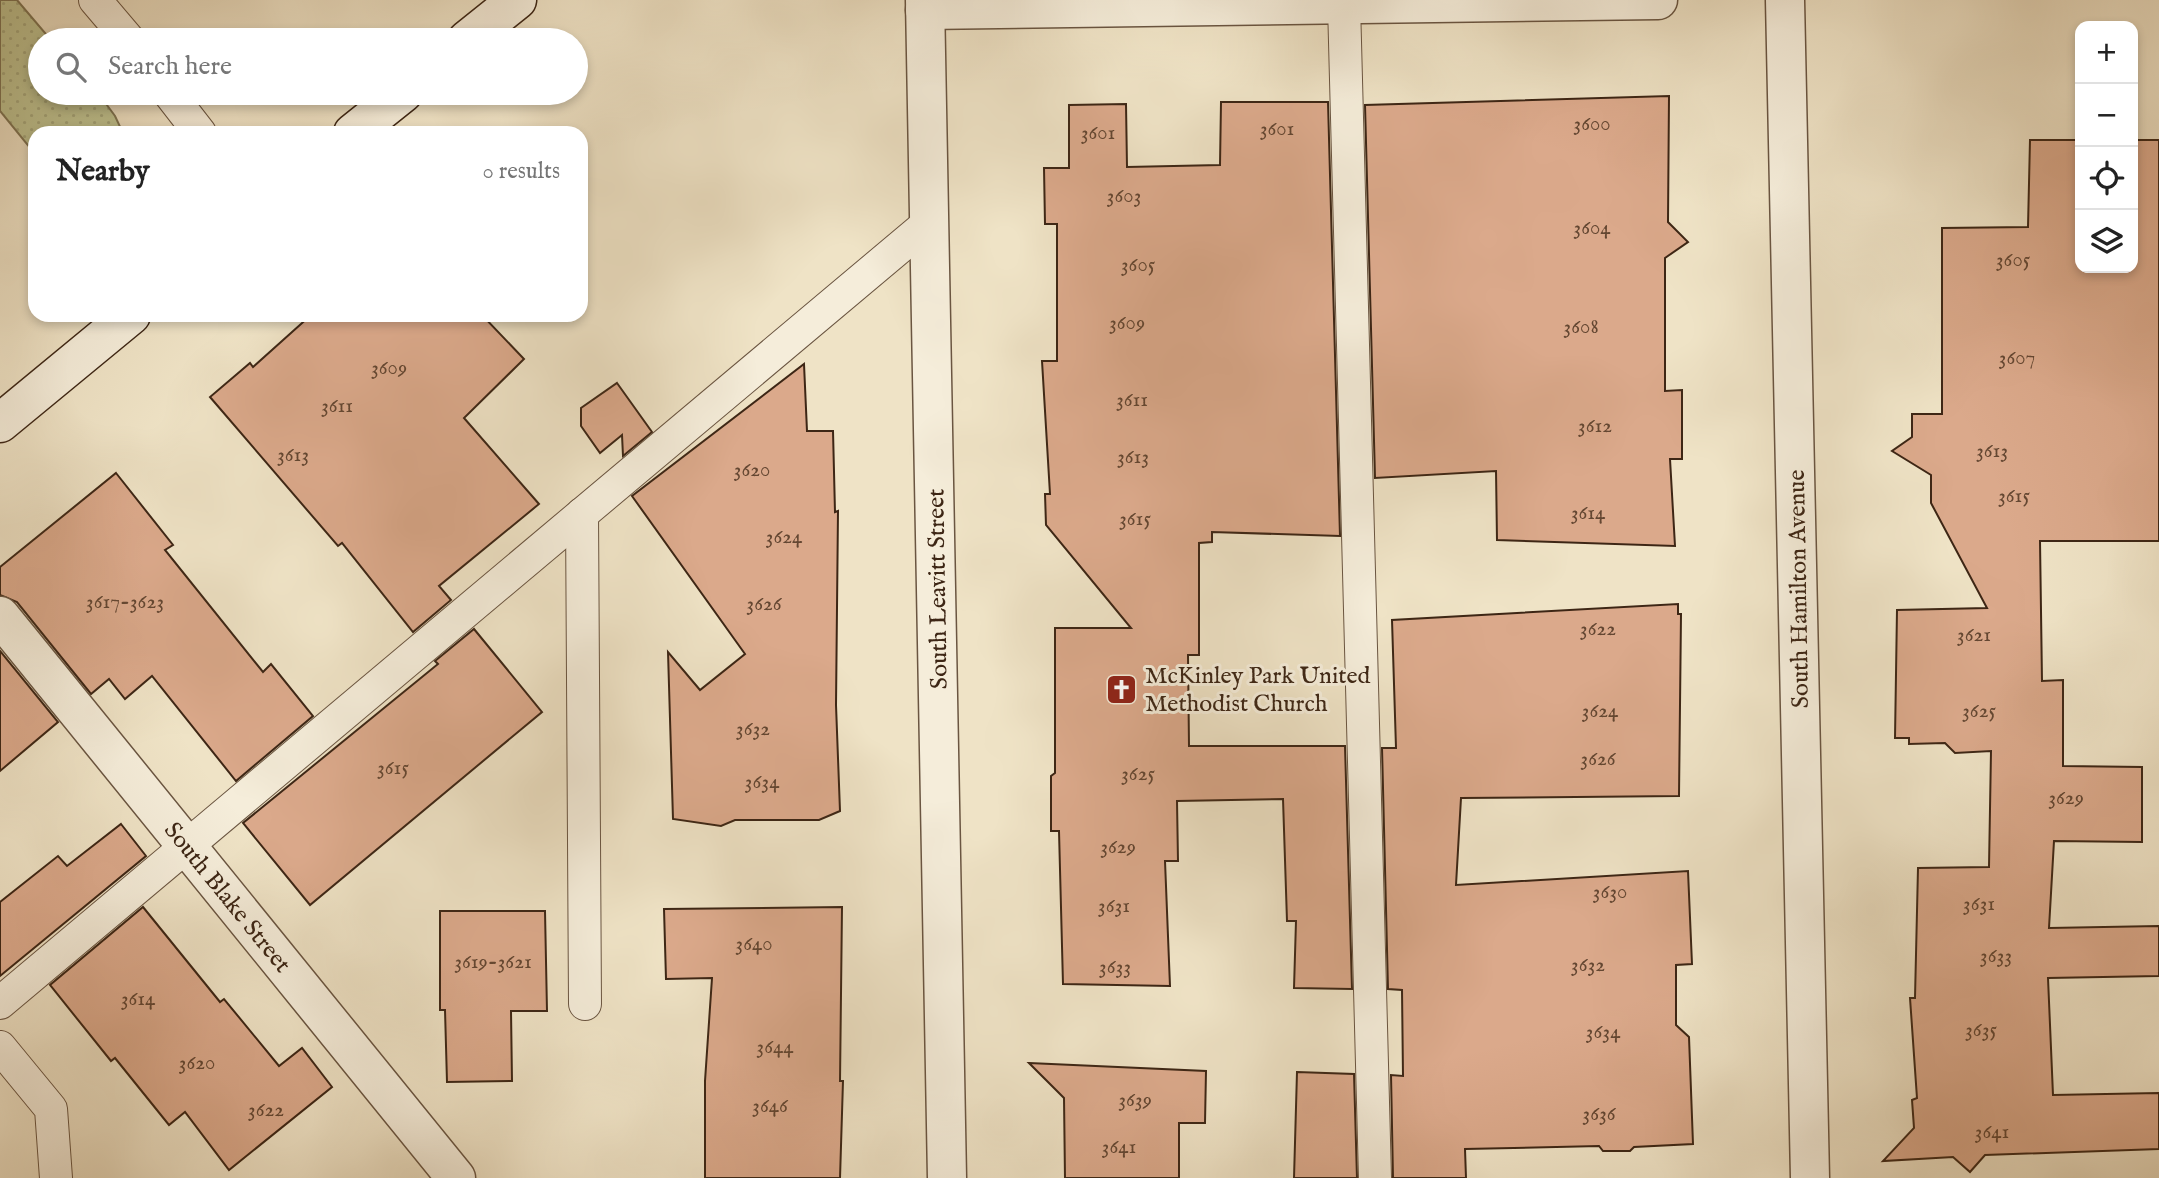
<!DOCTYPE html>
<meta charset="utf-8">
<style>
:root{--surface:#fff;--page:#f6f6f6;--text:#222;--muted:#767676;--line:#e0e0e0}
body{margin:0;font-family:"IM FELL English",serif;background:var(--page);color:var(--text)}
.controls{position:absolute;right:21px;top:21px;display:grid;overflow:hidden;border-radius:14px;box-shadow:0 4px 10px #0003}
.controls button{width:63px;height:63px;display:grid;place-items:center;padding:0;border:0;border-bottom:2px solid var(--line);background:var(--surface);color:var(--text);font:35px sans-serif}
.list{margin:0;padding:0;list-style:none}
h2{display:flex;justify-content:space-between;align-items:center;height:91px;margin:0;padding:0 28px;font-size:30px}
h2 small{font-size:23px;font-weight:400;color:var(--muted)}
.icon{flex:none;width:38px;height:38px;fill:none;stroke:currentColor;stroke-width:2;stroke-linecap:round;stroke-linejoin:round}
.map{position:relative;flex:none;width:2159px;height:1178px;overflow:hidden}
.search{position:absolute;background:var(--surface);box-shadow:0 4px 10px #0003;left:28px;top:28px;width:560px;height:77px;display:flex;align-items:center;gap:18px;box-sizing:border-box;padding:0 24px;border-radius:38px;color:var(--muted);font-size:26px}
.panel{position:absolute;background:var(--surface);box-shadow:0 4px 10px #0003;left:28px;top:126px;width:560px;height:196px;border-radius:21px}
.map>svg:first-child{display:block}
</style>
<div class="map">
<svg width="2159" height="1178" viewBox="0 0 2159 1178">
<defs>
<pattern id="grass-dots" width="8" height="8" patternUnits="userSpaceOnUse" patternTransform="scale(1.75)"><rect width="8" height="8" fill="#bec392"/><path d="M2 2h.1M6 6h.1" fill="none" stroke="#a4a77d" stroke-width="1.8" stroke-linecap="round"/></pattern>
</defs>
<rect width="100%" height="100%" fill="#efe3c6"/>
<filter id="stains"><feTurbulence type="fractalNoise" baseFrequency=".00286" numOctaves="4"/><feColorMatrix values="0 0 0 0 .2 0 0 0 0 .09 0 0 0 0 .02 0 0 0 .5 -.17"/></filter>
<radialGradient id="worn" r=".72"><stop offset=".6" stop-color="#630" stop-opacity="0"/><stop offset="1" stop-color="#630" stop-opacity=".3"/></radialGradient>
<!-- grass -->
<polygon fill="url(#grass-dots)" stroke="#7e7454" stroke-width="2" points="0,0 17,0 51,40 40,40 40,93 98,93 115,116 123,133 35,133 35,154 0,111"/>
<!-- building -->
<g fill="#dba98b" stroke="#3d2615" stroke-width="2">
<polygon points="1669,96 1668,222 1688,242 1665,258 1665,391 1682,390 1682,459 1670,459 1675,546 1497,540 1496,471 1375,478 1365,105"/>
<polygon points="1221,102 1328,102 1340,536 1212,532 1212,542 1199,543 1199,655 1188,655 1189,746 1345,746 1352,989 1294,988 1296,921 1287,921 1283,799 1177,801 1178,861 1165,861 1170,986 1063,984 1059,831 1051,831 1051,776 1055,773 1055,628 1131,628 1046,525 1045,494 1050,494 1042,361 1057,361 1057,224 1045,224 1044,168 1069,168 1069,105 1126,104 1127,167 1220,165"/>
<polygon points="2030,140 2080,140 2080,268 2133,268 2133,140 2159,140 2159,541 2040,541 2042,681 2063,680 2063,766 2142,767 2142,842 2054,841 2049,928 2159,926 2159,976 2048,978 2053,1095 2159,1093 2159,1149 1985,1155 1970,1172 1953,1157 1883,1161 1914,1128 1912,1100 1917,1098 1910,998 1915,998 1918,868 1989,867 1991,751 1955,753 1945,743 1909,744 1909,738 1895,738 1897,610 1987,608 1931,503 1931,475 1892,451 1912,437 1912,414 1942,414 1942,228 2028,227"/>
<polygon points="311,315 482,315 524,359 464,418 539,504 439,586 451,600 413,632 342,543 338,546 210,397 250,363 253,367"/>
<polygon points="804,364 807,431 833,431 835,512 838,511 836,705 840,811 819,820 735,820 721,826 673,819 668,652 700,690 745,654 632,496"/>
<polygon points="617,383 652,432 623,456 622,435 600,453 581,426 581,408"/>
<polygon points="116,473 173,545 165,550 263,672 271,664 313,716 236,781 152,676 125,699 109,679 91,694 17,602 0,595 0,567"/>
<polygon points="1678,604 1678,614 1681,614 1679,796 1461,798 1456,885 1688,871 1692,964 1676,965 1676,1025 1689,1037 1693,1144 1634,1147 1630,1151 1603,1151 1599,1146 1465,1149 1466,1178 1393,1178 1391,1075 1403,1076 1402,990 1388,989 1382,748 1396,748 1392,620"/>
<polygon points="474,629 542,712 310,905 243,823 438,664 435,661"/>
<polygon points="0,651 58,722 0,771"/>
<polygon points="121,824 146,856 0,976 0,902 58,856 67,866"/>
<polygon points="143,907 220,1002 224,999 279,1066 302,1048 332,1087 229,1170 185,1112 169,1125 115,1058 111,1061 50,985"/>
<polygon points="842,907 840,1081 843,1081 840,1178 705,1178 705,1081 712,978 666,979 664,909"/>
<polygon points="440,911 545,911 547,1011 511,1011 512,1081 447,1082 445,1010 440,1010"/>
<polygon points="1029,1063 1206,1071 1205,1123 1179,1123 1179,1178 1065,1178 1064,1098"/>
<polygon points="1297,1072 1354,1074 1357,1178 1294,1178"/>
</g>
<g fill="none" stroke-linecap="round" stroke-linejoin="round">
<defs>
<g id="service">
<polyline points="95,0 129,40"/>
<polyline points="1344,4 1375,1178"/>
<polyline points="169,93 200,133"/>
<polyline points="582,514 585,1004"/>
<polyline points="0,1003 931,221"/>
<polyline points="0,1047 51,1109 56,1178"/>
</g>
<g id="minor">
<polyline points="925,0 947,1178"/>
<polyline points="1785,0 1810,1178"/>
<polyline points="925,10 1658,0"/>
<polyline points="0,616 456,1178"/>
</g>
<g id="secondary">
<polyline points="467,40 517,0"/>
<polyline points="353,133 403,93"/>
<polyline points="0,423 131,315"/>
</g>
</defs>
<!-- service casing -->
<use href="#service" stroke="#6a5541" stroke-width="34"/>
<!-- minor casing -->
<use href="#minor" stroke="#6a5541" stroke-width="41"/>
<!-- secondary casing -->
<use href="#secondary" stroke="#3d2615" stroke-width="41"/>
<!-- service -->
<use href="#service" stroke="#f5edda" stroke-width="32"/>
<!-- minor -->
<use href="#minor" stroke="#f5edda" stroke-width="38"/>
<!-- secondary -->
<use href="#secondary" stroke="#f5edda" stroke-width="38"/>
</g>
<!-- icons -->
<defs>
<symbol id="church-square" viewBox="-11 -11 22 22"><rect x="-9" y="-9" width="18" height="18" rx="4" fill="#8f2418" stroke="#f5edda"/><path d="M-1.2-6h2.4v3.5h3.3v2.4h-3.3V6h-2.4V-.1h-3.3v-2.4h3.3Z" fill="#fff"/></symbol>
</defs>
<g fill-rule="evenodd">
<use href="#church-square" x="1104" y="672" width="35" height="35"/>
</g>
<g text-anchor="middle" stroke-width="6" stroke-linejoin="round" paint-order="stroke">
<!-- number labels -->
<g font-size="21" fill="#644732">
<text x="1592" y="130">3600</text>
<text x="1277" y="135">3601</text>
<text x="1098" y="139">3601</text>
<text x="1124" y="202">3603</text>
<text x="1592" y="234">3604</text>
<text x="2013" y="266">3605</text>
<text x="1138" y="271">3605</text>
<text x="1127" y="329">3609</text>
<text x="1581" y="333">3608</text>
<text x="2017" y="364">3607</text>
<text x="389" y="374">3609</text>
<text x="1132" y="406">3611</text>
<text x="337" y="412">3611</text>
<text x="1595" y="432">3612</text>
<text x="1992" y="457">3613</text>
<text x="293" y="461">3613</text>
<text x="1133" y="463">3613</text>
<text x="752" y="476">3620</text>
<text x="2014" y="502">3615</text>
<text x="1588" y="519">3614</text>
<text x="1135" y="525">3615</text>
<text x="784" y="543">3624</text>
<text x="125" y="608">3617-3623</text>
<text x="764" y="610">3626</text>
<text x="1598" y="635">3622</text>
<text x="1974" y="641">3621</text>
<text x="1600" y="717">3624</text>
<text x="1979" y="717">3625</text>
<text x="753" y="735">3632</text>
<text x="1598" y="765">3626</text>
<text x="393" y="774">3615</text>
<text x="1138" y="780">3625</text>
<text x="762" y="788">3634</text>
<text x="2066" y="804">3629</text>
<text x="1118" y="853">3629</text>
<text x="1610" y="898">3630</text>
<text x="1979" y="910">3631</text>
<text x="1114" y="912">3631</text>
<text x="754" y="950">3640</text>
<text x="1996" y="962">3633</text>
<text x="493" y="968">3619-3621</text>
<text x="1588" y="971">3632</text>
<text x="1115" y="973">3633</text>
<text x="138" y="1005">3614</text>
<text x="1981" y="1036">3635</text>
<text x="1603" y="1038">3634</text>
<text x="775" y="1053">3644</text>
<text x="197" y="1069">3620</text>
<text x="1135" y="1106">3639</text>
<text x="770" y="1112">3646</text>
<text x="266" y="1116">3622</text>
<text x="1599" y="1120">3636</text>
<text x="1992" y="1138">3641</text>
<text x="1119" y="1153">3641</text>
</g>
<!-- street labels -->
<g font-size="24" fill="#3d2615" stroke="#f5edda">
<text transform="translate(937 589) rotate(-91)" y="8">South Leavitt Street</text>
<text transform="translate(1798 589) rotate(-91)" y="8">South Hamilton Avenue</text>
<text transform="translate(228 897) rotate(51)" y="8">South Blake Street</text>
</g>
<!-- poi labels -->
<g font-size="24" fill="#3d2615" stroke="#f5edda" text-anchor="start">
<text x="1145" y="683">McKinley Park United<tspan x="1145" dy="28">Methodist Church</tspan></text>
</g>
</g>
<rect width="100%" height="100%" filter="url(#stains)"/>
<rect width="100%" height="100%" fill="url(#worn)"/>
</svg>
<div class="controls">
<button>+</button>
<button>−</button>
<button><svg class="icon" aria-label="locate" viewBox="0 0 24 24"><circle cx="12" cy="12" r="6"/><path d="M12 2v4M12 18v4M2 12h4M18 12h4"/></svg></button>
<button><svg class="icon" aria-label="layers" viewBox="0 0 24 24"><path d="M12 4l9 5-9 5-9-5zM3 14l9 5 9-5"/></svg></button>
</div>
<div class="search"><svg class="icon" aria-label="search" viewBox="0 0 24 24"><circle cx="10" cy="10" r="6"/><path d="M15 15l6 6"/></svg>Search here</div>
<section class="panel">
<h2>Nearby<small>0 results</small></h2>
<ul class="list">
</ul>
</section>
</div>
